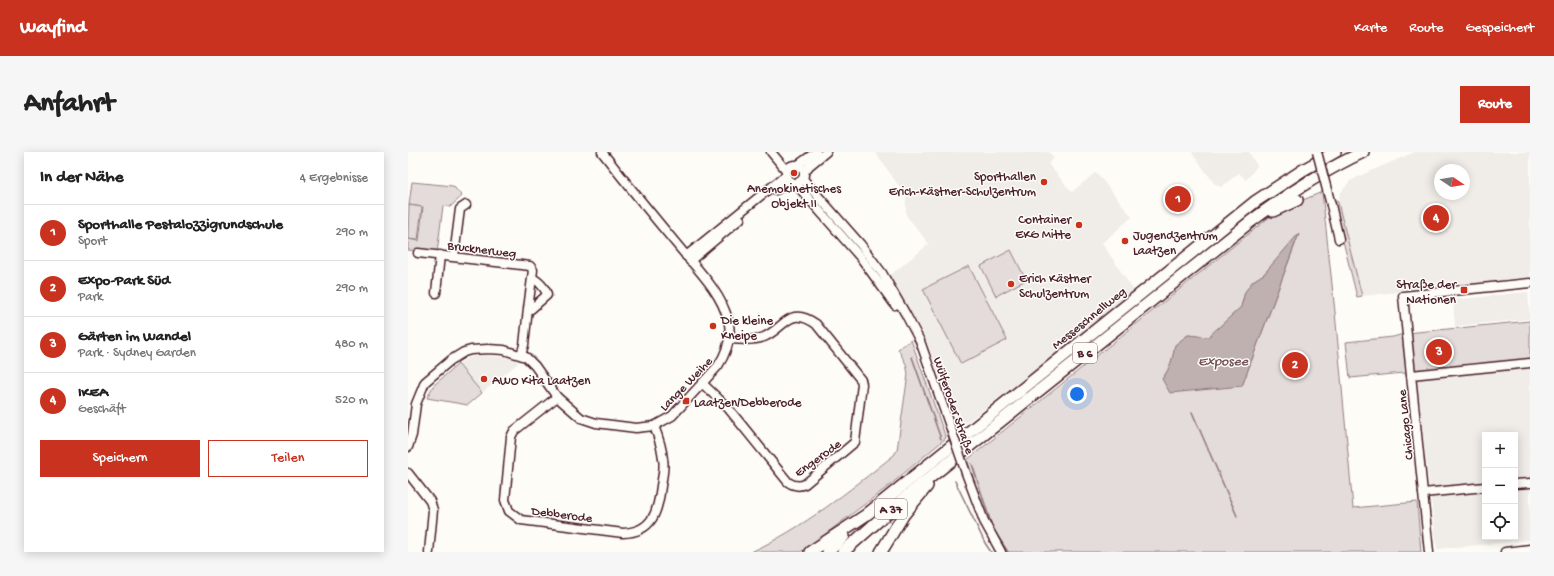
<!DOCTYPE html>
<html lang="de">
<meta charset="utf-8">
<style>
:root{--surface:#fff;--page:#f6f6f6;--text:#222;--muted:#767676;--line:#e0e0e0;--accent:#c8321e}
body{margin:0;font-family:"Gochi Hand",sans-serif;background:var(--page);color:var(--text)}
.controls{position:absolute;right:12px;bottom:12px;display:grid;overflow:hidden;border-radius:0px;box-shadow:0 2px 10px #0003}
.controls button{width:36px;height:36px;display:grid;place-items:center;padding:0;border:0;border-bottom:1px solid var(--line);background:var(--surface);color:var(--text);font:20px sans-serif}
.compass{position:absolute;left:1026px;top:12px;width:36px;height:36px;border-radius:50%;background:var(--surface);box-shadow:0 2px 10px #0003;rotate:102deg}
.you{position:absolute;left:669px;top:242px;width:14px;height:14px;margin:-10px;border:3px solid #fff;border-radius:50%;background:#1a73e8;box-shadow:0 0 0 6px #1a73e833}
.badge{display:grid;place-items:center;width:26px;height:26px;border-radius:50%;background:var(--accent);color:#fff;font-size:13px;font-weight:700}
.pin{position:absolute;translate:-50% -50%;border:2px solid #fff;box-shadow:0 1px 4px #0006}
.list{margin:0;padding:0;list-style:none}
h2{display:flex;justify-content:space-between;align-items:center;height:52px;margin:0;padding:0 16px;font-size:17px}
h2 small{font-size:13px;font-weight:400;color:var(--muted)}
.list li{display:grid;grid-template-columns:26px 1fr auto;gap:12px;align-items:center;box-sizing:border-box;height:56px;padding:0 16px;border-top:1px solid var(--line)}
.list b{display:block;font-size:15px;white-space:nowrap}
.list p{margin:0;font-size:13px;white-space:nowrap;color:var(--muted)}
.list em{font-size:13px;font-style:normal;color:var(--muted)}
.actions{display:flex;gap:8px;padding:12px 16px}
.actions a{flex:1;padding:9px 0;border:1px solid var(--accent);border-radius:0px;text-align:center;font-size:14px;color:var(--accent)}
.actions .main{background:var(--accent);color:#fff}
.icon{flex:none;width:22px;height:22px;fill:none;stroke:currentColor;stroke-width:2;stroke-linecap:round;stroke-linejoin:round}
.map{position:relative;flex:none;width:1122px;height:400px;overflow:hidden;border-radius:0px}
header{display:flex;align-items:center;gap:24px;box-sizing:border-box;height:56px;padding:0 20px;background:var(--accent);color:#fff}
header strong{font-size:19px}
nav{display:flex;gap:22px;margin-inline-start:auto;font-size:14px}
.intro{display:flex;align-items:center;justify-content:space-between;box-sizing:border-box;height:96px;padding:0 24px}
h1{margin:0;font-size:28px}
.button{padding:10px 18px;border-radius:0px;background:var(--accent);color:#fff;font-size:14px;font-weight:700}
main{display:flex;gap:24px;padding:0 24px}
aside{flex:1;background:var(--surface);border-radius:0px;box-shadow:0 2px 10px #0003}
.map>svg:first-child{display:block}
</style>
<header>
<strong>Wayfind</strong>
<nav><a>Karte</a><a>Route</a><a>Gespeichert</a></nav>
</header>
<div class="intro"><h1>Anfahrt</h1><a class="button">Route</a></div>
<main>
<aside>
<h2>In der Nähe<small>4 Ergebnisse</small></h2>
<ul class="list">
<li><span class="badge">1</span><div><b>Sporthalle Pestalozzigrundschule</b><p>Sport</p></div><em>290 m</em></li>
<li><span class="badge">2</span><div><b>Expo-Park Süd</b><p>Park</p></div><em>290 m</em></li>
<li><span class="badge">3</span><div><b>Gärten im Wandel</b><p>Park · Sydney Garden</p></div><em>480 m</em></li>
<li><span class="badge">4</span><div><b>IKEA</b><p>Geschäft</p></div><em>520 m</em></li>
</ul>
<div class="actions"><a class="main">Speichern</a><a>Teilen</a></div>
</aside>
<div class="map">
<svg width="1122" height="400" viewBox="0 0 1122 400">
<rect width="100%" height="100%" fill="#fdfcf7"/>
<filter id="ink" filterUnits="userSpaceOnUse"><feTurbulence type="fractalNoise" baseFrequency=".025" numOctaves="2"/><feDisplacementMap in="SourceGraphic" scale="8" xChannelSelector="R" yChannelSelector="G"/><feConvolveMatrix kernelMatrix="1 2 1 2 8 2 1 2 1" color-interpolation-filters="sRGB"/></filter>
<g filter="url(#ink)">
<!-- built -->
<g fill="#f0ece8" fill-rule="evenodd">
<polygon points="467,0 641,0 646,6 640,12 664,40 688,20 724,65 694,91 726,139 677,180 551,276 515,180 480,125 521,92 498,63 498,44"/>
<polygon points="785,0 841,0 849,14 838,28 831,21 813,35 807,32 784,1"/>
<path d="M1007,0H1122V125L954,144L930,51L932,42L942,29L958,21ZM1032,18H1056V42H1032Z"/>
<polygon points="1120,140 1122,167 1047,174 1045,148"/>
<polygon points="74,203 102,206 111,210 74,241 50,212 60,206"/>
<path d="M1122,211V388L1029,397L1008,223ZM1077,283H1107V385H1077Z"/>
</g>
<!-- green -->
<g fill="#e3dcda" stroke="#967e82" fill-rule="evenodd">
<circle cx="386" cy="22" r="5.5"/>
<polygon points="4,30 45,34 54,44 42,55 35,54 29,101 0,98 0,87 11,89 15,55 1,53"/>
<path d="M914,40L927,160L945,356L1009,350L1013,400H597C579,371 569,340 559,308L869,59ZM891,82L834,234L754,227C762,217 765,206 767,193L780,183L800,186L833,155L837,140L845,129L856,122Z"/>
<polygon points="929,48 930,51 954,144 949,145 925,49"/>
<polygon points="1,53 14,55 10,88 0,87"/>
<polygon points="603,98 618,128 588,144 573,114"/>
<polygon points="561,114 599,188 553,212 515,137"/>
<polygon points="1122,169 1122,211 1003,223 996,221 942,226 938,190 985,185 999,181"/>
<path d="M503,188L538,286L482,333L399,396L392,400H343C395,376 441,339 486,303L489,298L500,222L498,212L490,197Z"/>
<polygon points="50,212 74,241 60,253 19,246 25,234"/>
</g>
<!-- water -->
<path fill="#c0b1b1" stroke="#91777b" d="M891,81L834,234L762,241L754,227C762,217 765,206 767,193L780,183L800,185L833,155L837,140L845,129L856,122Z"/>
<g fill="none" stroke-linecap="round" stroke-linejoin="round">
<!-- stream -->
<g stroke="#91777b" stroke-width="1.5">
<polyline points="504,205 533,287"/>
<polyline points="784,260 829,364"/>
<polyline points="564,312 585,377 600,400"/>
<polyline points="547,329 577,391 583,400"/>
</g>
<defs>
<g id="minor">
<polyline points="363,0 378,18"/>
<circle cx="387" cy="22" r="9"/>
<polyline points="390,13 408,0"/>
<polyline points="396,21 401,14 418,0"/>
<polyline points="395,27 453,93 474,121 497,161 512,189 544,280"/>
<polyline points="388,32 453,106 487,153"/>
<polyline points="368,38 381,30"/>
<polyline points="923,53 931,87"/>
<polyline points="10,101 122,114 125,118 124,126"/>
<polyline points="46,104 52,57 58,53"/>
<polyline points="278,104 377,24"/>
<polyline points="282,109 332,67"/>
<polyline points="28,141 32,103"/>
<path d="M113,203L116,193L120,157H123L139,143C138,137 130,128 124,126L120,157"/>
<polyline points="1003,223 1122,211"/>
<path d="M295,232L320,256L380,330C386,334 391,335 397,332L447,290L454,232L453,228L408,172C381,153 377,176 356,185C346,189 332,188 322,187"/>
<path d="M149,245L106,279L103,285L97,348L101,359L113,368L215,381C245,380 250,359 253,334C254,326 257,315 255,307C254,296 250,284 246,274"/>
<path d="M0,295L4,283L8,252L17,230L43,208L56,200L63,198L80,197L96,198L118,205L127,214L149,245L173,266L188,271L228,276L246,274L264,264L310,214C319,200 325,185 320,168C313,140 289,117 271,95C245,64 219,32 194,0"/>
<polyline points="0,321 22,349 25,358 21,400"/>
<polyline points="558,321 576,369 593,400"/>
<polyline points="1107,332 1122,331"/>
<polyline points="1015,341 1077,335"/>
<polyline points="1021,400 995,144 1122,131"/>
<polyline points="1097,400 1122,397"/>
</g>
<g id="highway">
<polyline points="865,59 889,48"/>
<polyline points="402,400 458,363 848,49 895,18 927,0"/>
<polyline points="420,400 436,384"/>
<path d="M435,400L495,347L842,70C878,43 915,19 955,0"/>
<polyline points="473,400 496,362 519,334"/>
</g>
</defs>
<!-- minor casing -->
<use href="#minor" stroke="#4a1f2b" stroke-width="11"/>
<!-- highway casing -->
<use href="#highway" stroke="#4a1f2b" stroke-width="14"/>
<!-- minor -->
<use href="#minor" stroke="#fdfcf7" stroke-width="8"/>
<!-- highway -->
<use href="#highway" stroke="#fdfcf7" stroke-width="11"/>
<defs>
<g id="minor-bridge">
<polyline points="909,0 923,53"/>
<polyline points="544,280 558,321"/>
</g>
</defs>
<!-- minor-bridge casing -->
<use href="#minor-bridge" stroke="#4a1f2b" stroke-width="11" stroke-linecap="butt"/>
<!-- minor-bridge -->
<use href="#minor-bridge" stroke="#fdfcf7" stroke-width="8"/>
</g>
</g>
<!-- markers -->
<g fill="#c8321e" stroke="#fdfcf7" stroke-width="1.5">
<circle cx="386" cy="21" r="4"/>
<circle cx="636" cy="30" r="4"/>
<circle cx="671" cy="73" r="4"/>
<circle cx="717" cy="89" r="4"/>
<circle cx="603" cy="132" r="4"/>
<rect x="1052" y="134" width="8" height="8" rx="2"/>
<circle cx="305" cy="174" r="4"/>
<circle cx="76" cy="227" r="4"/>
<rect x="274" y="245" width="8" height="8" rx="2"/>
</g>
<g text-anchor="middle" stroke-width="3" stroke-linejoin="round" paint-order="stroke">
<!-- shield labels -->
<g fill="#fdfcf7" stroke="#806168" stroke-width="1">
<rect x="665" y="191" width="24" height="20" rx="3"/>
<rect x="467" y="347" width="32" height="20" rx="3"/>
</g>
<g font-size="12" font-weight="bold" fill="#4a1f2b">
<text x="677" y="205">B 6</text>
<text x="483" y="361">A 37</text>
</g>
<!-- poi labels -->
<g font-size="13" fill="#4a1f2b" stroke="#fdfcf7" text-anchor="start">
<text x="628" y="28" text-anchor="end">Sporthallen<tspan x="628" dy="15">Erich-Kästner-Schulzentrum</tspan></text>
<text x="386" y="40" text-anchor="middle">Anemokinetisches<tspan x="386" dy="15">Objekt II</tspan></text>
<text x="663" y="71" text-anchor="end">Container<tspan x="663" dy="15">EKG Mitte</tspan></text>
<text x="725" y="87">Jugendzentrum<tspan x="725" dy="15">Laatzen</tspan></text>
<text x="611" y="130">Erich Kästner<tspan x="611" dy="15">Schulzentrum</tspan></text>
<text x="1048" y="136" text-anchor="end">Straße der<tspan x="1048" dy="15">Nationen</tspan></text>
<text x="313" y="172">Die kleine<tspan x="313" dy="15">Kneipe</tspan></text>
<text x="84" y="232">AWO Kita Laatzen</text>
<text x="286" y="254">Laatzen/Debberode</text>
</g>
<!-- street labels -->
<g font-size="13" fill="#4a1f2b" stroke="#fdfcf7">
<text transform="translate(74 96) rotate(7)" y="5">Brucknerweg</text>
<text transform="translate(680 165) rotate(-39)" y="5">Messeschnellweg</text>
<text transform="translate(277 231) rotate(-46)" y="5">Lange Weihe</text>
<text transform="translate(547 253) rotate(71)" y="5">Wülferoder Straße</text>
<text transform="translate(996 273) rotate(-96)" y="5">Chicago Lane</text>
<text transform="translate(409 305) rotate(-36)" y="5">Engerode</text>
<text transform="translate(154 361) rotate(7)" y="5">Debberode</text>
</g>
<!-- water labels -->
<g font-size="14" font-style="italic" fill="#73525a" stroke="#fdfcf7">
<text x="815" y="213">Exposee</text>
</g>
</g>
</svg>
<div class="controls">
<button>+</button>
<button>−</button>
<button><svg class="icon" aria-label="locate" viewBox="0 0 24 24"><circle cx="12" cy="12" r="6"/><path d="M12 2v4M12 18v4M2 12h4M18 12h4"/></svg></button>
</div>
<svg class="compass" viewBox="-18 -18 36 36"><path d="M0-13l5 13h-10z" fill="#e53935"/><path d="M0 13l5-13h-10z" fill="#767676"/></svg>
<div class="you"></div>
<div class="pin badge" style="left:770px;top:47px">1</div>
<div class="pin badge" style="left:887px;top:213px">2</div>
<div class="pin badge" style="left:1031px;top:200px">3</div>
<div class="pin badge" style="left:1028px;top:66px">4</div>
</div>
</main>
